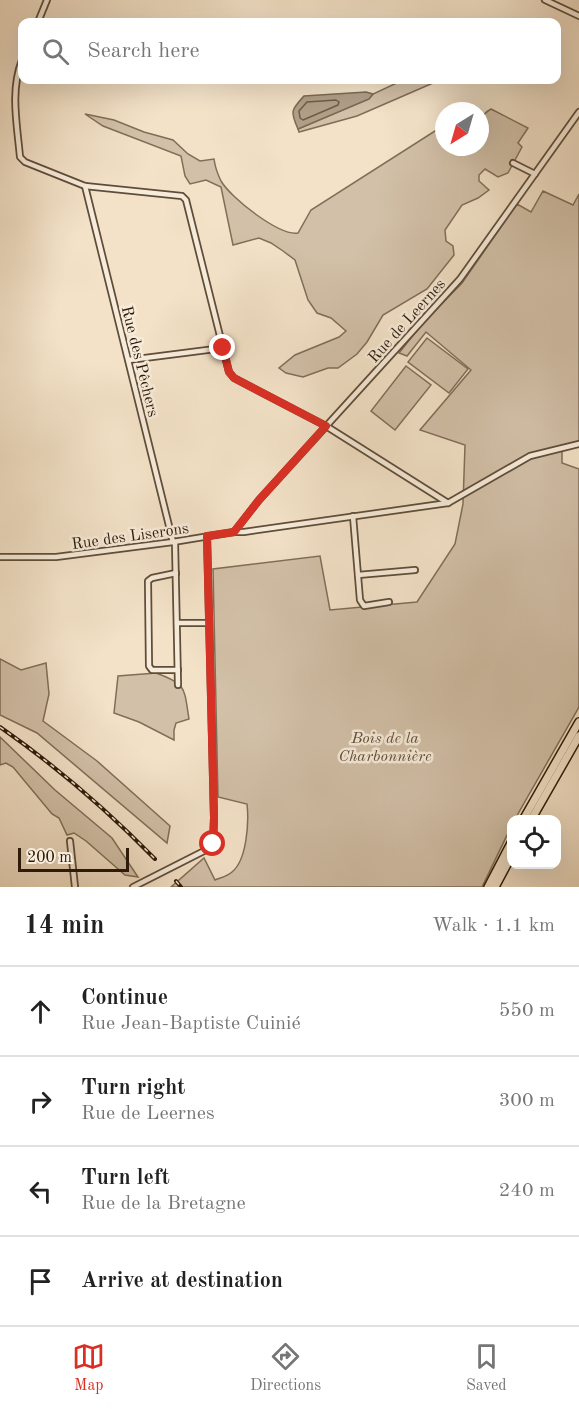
<!DOCTYPE html>
<meta charset="utf-8">
<style>
:root{--surface:#fff;--page:#f6f6f6;--text:#222;--muted:#767676;--line:#e0e0e0;--accent:#d93025}
body{margin:0;font-family:"Old Standard TT",serif;background:var(--page);color:var(--text)}
.controls{position:absolute;right:18px;bottom:18px;display:grid;overflow:hidden;border-radius:12px;box-shadow:0 6px 24px #0002}
.controls button{width:54px;height:54px;display:grid;place-items:center;padding:0;border:0;border-bottom:2px solid var(--line);background:var(--surface);color:var(--text);font:30px sans-serif}
.compass{position:absolute;left:435px;top:102px;width:54px;height:54px;border-radius:50%;background:var(--surface);box-shadow:0 6px 24px #0002;rotate:217deg}
.scale{position:absolute;left:18px;bottom:15px;width:111px;box-sizing:border-box;padding-left:6px;border:3px solid #2f1b09;border-top:0;font-size:16px;line-height:21px;white-space:nowrap;color:#2f1b09;-webkit-text-stroke:4px #f7ecdb;paint-order:stroke}
.stop{position:absolute;width:18px;height:18px;margin:-14px;border:4px solid #d93025;border-radius:50%;background:#fff}
.stop.end{background:#d93025;border-color:#fff;box-shadow:0 2px 6px #0008}
.list{margin:0;padding:0;list-style:none}
h2{display:flex;justify-content:space-between;align-items:center;height:78px;margin:0;padding:0 24px;font-size:26px}
h2 small{font-size:20px;font-weight:400;color:var(--muted)}
.list li{display:grid;grid-template-columns:39px 1fr auto;gap:18px;align-items:center;box-sizing:border-box;height:90px;padding:0 24px;border-top:2px solid var(--line)}
.list b{display:block;font-size:22px;white-space:nowrap}
.list p{margin:0;font-size:20px;white-space:nowrap;color:var(--muted)}
.list em{font-size:20px;font-style:normal;color:var(--muted)}
.icon{flex:none;width:33px;height:33px;fill:none;stroke:currentColor;stroke-width:2;stroke-linecap:round;stroke-linejoin:round}
.map{position:relative;flex:none;width:579px;height:887px;overflow:hidden}
.search{position:absolute;background:var(--surface);box-shadow:0 6px 24px #0002;left:18px;right:18px;top:18px;height:66px;display:flex;align-items:center;gap:15px;box-sizing:border-box;padding:0 21px;border-radius:12px;color:var(--muted);font-size:22px}
.sheet{height:438px;background:var(--surface)}
nav{display:flex;justify-content:space-around;align-items:center;box-sizing:border-box;height:84px;border-top:2px solid var(--line);background:var(--surface);font-size:16px;color:var(--muted)}
nav a{display:grid;justify-items:center;gap:3px}
nav .on{color:var(--accent)}
.map>svg:first-child{display:block}
</style>
<div class="map">
<svg width="579" height="887" viewBox="0 0 579 887">
<rect width="100%" height="100%" fill="#f3e2c8"/>
<filter id="stains"><feTurbulence type="fractalNoise" baseFrequency=".00333" numOctaves="4"/><feColorMatrix values="0 0 0 0 .2 0 0 0 0 .09 0 0 0 0 .02 0 0 0 .5 -.17"/></filter>
<radialGradient id="worn" r=".72"><stop offset=".6" stop-color="#630" stop-opacity="0"/><stop offset="1" stop-color="#630" stop-opacity=".3"/></radialGradient>
<!-- green -->
<g fill="#d2c0a8" stroke="#806e58" stroke-width="1.5">
<polygon points="403,80 440,80 357,116 299,132 298,129 369,99 373,94"/>
<path d="M491,109L528,128L518,143L522,147L508,173L498,177L485,169L479,175V181L489,190L478,198L462,205L445,230L446,241L453,246L454,255L427,289L383,315L367,342L357,354L338,368H328L303,377L286,373L279,368L295,355L339,337L346,331L331,318L317,313L308,300L295,260L283,251L271,243L259,238L233,245L221,187L206,180L190,184L185,176L181,156L103,126L85,114L114,120L144,132L173,140L188,154L200,161L214,159C215,166 218,175 221,181C231,198 279,236 298,233L311,210L435,131L444,137V147H460L464,149L465,147H480C480,131 475,118 491,109Z"/>
<path d="M543,191L573,205L579,194V444L562,448V463L579,469V707L515,819L512,820L511,827L482,887H171L204,858L215,880C220,878 228,876 232,872C247,860 249,822 247,804L218,797L213,569L320,556L330,610L417,602L455,544L463,504L465,445L420,430L471,370L426,332L407,356L399,353L422,324L462,283L517,204L531,212Z"/>
<polygon points="427,338 468,369 449,393 408,362"/>
<polygon points="406,366 431,385 395,430 371,411"/>
<polygon points="0,659 21,670 46,663 49,694 43,721 97,761 170,826 167,843 37,733 0,715"/>
<path d="M156,673C187,684 184,688 189,719L176,723L174,730V740L139,722L114,713L118,676Z"/>
<polygon points="0,737 55,790 112,838 138,877 125,875 86,841 74,833 67,835 59,818 52,814 13,767 6,763 0,765"/>
</g>
<!-- water -->
<path fill="#b09e87" stroke="#7c6a55" stroke-width="1.5" d="M366,92L373,94L369,99L298,129C290,111 291,110 304,96Z"/>
<g fill="none" stroke-linecap="round" stroke-linejoin="round">
<!-- shore -->
<polygon stroke="#705c48" stroke-width="1.5" points="336,100 339,102 338,105 303,120 300,118 299,111 307,102"/>
<defs>
<g id="minor">
<polyline points="545,0 579,16"/>
<polyline points="38,22 47,0"/>
<path d="M22,60C10,91 17,124 20,157L25,162L85,186L182,196L186,200L229,372L234,378L326,426L448,503"/>
<polyline points="513,163 535,174"/>
<polyline points="85,186 173,542"/>
<polyline points="129,360 223,348"/>
<polyline points="353,516 360,600 364,606 389,602"/>
<polyline points="234,532 259,500 460,279 579,112"/>
<polyline points="175,542 178,685"/>
<polyline points="0,557 56,557 173,542 234,532 244,532 448,503 530,456 579,444"/>
<polyline points="176,573 152,578 148,581 149,666 152,670 178,670"/>
<polyline points="358,575 415,570"/>
<polyline points="177,623 209,623"/>
<polyline points="70,841 75,887"/>
<polyline points="133,887 204,851 213,844 214,818 207,536"/>
</g>
<g id="highway">
<polyline points="523,820 579,722"/>
<polyline points="531,820 579,736"/>
<polyline points="488,887 512,841"/>
<polyline points="495,887 512,855"/>
</g>
</defs>
<!-- minor casing -->
<use href="#minor" stroke="#604d39" stroke-width="8"/>
<!-- highway casing -->
<use href="#highway" stroke="#2f1b09" stroke-width="10"/>
<!-- minor -->
<use href="#minor" stroke="#f7ecdb" stroke-width="4.5"/>
<!-- highway -->
<use href="#highway" stroke="#f3e2c8" stroke-width="7"/>
<defs>
<g id="rail">
<path d="M0,727C56,766 107,810 155,859"/>
<polyline points="176,881 181,887"/>
</g>
</defs>
<!-- rail casing -->
<use href="#rail" stroke="#2f1b09" stroke-width="4"/>
<!-- rail -->
<use href="#rail" stroke="#f7ecdb" stroke-width="1.5" stroke-dasharray="4.5" stroke-linecap="butt"/>
</g>
<g fill="none" stroke-linecap="round" stroke-linejoin="round">
<!-- route -->
<polyline stroke="#d93025" stroke-width="8" points="213,844 214,818 207,536 234,532 259,500 326,426 234,378 229,372 223,348"/>
</g>
<g text-anchor="middle" stroke-width="5" stroke-linejoin="round" paint-order="stroke">
<!-- street labels -->
<g font-size="16" fill="#2f1b09" stroke="#f7ecdb">
<text transform="translate(406 320) rotate(-48)" y="6">Rue de Leernes</text>
<text transform="translate(141 361) rotate(76)" y="6">Rue des Pêchers</text>
<text transform="translate(130 535) rotate(-8)" y="6">Rue des Liserons</text>
</g>
<!-- park labels -->
<g font-size="16" font-style="italic" fill="#604d39" stroke="#f7ecdb">
<text x="385" y="743">Bois de la<tspan x="385" dy="18">Charbonnière</tspan></text>
</g>
</g>
<rect width="100%" height="100%" filter="url(#stains)"/>
<rect width="100%" height="100%" fill="url(#worn)"/>
</svg>
<div class="controls">
<button><svg class="icon" aria-label="locate" viewBox="0 0 24 24"><circle cx="12" cy="12" r="6"/><path d="M12 2v4M12 18v4M2 12h4M18 12h4"/></svg></button>
</div>
<svg class="compass" viewBox="-18 -18 36 36"><path d="M0-13l5 13h-10z" fill="#e53935"/><path d="M0 13l5-13h-10z" fill="#767676"/></svg>
<div class="scale">200 m</div>
<div class="stop" style="left:213px;top:844px"></div>
<div class="stop end" style="left:223px;top:348px"></div>
<div class="search"><svg class="icon" aria-label="search" viewBox="0 0 24 24"><circle cx="10" cy="10" r="6"/><path d="M15 15l6 6"/></svg>Search here</div>
</div>
<section class="sheet">
<h2>14 min<small>Walk · 1.1 km</small></h2>
<ul class="list">
<li><svg class="icon" aria-label="ahead" viewBox="0 0 24 24"><path d="M12 20V5M6 11l6-6 6 6"/></svg><div><b>Continue</b><p>Rue Jean-Baptiste Cuinié</p></div><em>550 m</em></li>
<li><svg class="icon" aria-label="right" viewBox="0 0 24 24"><path d="M7 20v-9h11M14 6l5 5-5 5"/></svg><div><b>Turn right</b><p>Rue de Leernes</p></div><em>300 m</em></li>
<li><svg class="icon" aria-label="left" viewBox="0 0 24 24"><path d="M17 20v-9H6M10 6l-5 5 5 5"/></svg><div><b>Turn left</b><p>Rue de la Bretagne</p></div><em>240 m</em></li>
<li><svg class="icon" aria-label="arrive" viewBox="0 0 24 24"><path d="M6 21V4h12l-3 4 3 4H6"/></svg><div><b>Arrive at destination</b></div></li>
</ul>
</section>
<nav>
<a class="on"><svg class="icon" aria-label="map" viewBox="0 0 24 24"><path d="M3 6l6-2 6 2 6-2v14l-6 2-6-2-6 2zM9 4v14M15 6v14"/></svg>Map</a>
<a><svg class="icon" aria-label="directions" viewBox="0 0 24 24"><path d="M12 3l9 9-9 9-9-9zM9 14v-3h6M13 9l2 2-2 2"/></svg>Directions</a>
<a><svg class="icon" aria-label="saved" viewBox="0 0 24 24"><path d="M7 4h10v16l-5-4-5 4z"/></svg>Saved</a>
</nav>
